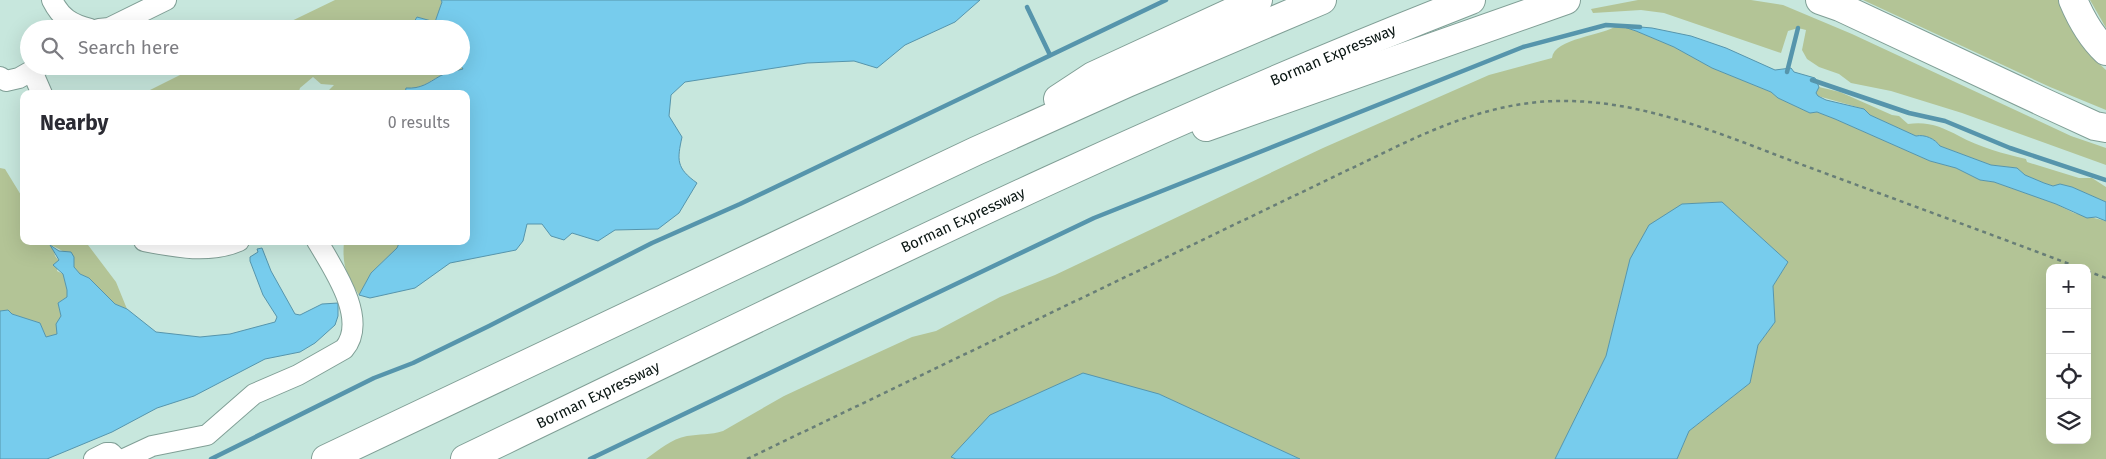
<!DOCTYPE html>
<meta charset="utf-8">
<style>
:root{--surface:#fff;--page:#f7f7f7;--text:#2b2b33;--muted:#7c7c81;--line:#e1e1e2}
body{margin:0;font-family:"Fira Sans",sans-serif;background:var(--page);color:var(--text)}
.controls{position:absolute;right:15px;bottom:15px;display:grid;overflow:hidden;border-radius:10px;box-shadow:0 5px 20px #0002}
.controls button{width:45px;height:45px;display:grid;place-items:center;padding:0;border:0;border-bottom:1px solid var(--line);background:var(--surface);color:var(--text);font:25px sans-serif}
.list{margin:0;padding:0;list-style:none}
h2{display:flex;justify-content:space-between;align-items:center;height:65px;margin:0;padding:0 20px;font-size:21px}
h2 small{font-size:16px;font-weight:400;color:var(--muted)}
.icon{flex:none;width:28px;height:28px;fill:none;stroke:currentColor;stroke-width:2;stroke-linecap:round;stroke-linejoin:round}
.map{position:relative;flex:none;width:2106px;height:459px;overflow:hidden}
.search{position:absolute;background:var(--surface);box-shadow:0 5px 20px #0002;left:20px;top:20px;width:450px;height:55px;display:flex;align-items:center;gap:12px;box-sizing:border-box;padding:0 18px;border-radius:28px;color:var(--muted);font-size:19px}
.panel{position:absolute;background:var(--surface);box-shadow:0 5px 20px #0002;left:20px;top:90px;width:450px;height:155px;border-radius:10px}
.map>svg:first-child{display:block}
</style>
<div class="map">
<svg width="2106" height="459" viewBox="0 0 2106 459">
<rect width="100%" height="100%" fill="#c7e7dd"/>
<!-- green -->
<g fill="#b3c496" fill-rule="evenodd">
<polygon points="335,0 441,0 442,2 435,22 417,17 415,22 422,25 419,29 275,29"/>
<polygon points="1638,0 1751,0 1783,5 1852,34 2071,136 2106,148 2106,165 1962,113 1891,91 1851,83 1839,74 1819,67 1807,59 1802,50 1806,30 1798,28 1788,31 1781,53 1664,13 1641,10 1593,13 1591,9"/>
<path d="M1863,0H2060C2069,28 2084,51 2106,70V110L2050,87Z"/>
<polygon points="2090,0 2106,0 2106,28"/>
<path d="M1618,25L1636,31L1674,47L1712,68L1771,92L1778,98L1810,113L1817,112L1835,119L1930,161L1956,168L1980,180L1994,182L2056,204L2074,213L2106,221V459H1677L1689,431L1750,383L1758,345L1775,322L1773,286L1788,262L1722,202L1682,204L1630,259L1606,356L1555,459H1300L1159,394L952,457L956,459H646C659,450 671,439 687,436C699,434 711,435 723,431L784,396L829,375L912,337L936,331L1000,297L1055,275L1323,148L1489,75L1552,58C1554,38 1603,36 1618,25ZM2050,268H2087V440H2050Z"/>
<path d="M198,66H418L425,69L429,66H461L463,69C456,71 447,72 440,76C428,82 421,89 407,88L405,94H325L334,85L321,84L313,77L300,88L298,94H142Z"/>
<path d="M1819,87L1840,92L1892,115L1899,116L1908,124C1928,121 1942,127 1959,136C1979,147 2004,154 2026,159L2027,162L2079,178H2092L2106,187V202L2072,187L2060,184L2053,186L2044,183L2025,175L2017,168L1991,165L1940,146C1935,139 1925,134 1916,136L1870,115L1864,109L1818,96L1816,93Z"/>
<polygon points="0,168 5,169 24,200 24,241 85,241 116,282 127,309 115,304 89,278 80,274 74,267 74,257 53,246 55,256 59,261 57,271 63,274 67,290 67,297 58,303 61,316 58,334 46,337 40,323 12,314 8,310 0,311"/>
<path d="M344,241H400L397,248L371,273L359,295C346,274 342,266 344,241Z"/>
</g>
<!-- water -->
<g fill="#77cced" stroke="#5695ac">
<path d="M441,0H980L955,22L905,45L877,68L854,61L807,63L685,82L671,95L669,116L682,137C677,160 676,168 697,183L679,213L658,229L615,230L598,241L572,233L564,240L551,236L542,224H527L523,241L516,250L450,263L415,288L370,298L359,295L371,273L397,248L400,241H466V94H405L406,88C421,89 428,83 440,76C447,72 456,71 463,69L461,66V29H419L422,24L414,22L417,17L435,22L442,2Z"/>
<path d="M1618,25L1652,28L1691,36L1726,48L1775,70L1791,68L1794,72L1815,78L1819,87L1816,93L1818,96L1826,100L1864,109L1870,115L1916,136C1925,134 1935,139 1940,146L1991,165L2017,168L2025,175L2044,183L2053,186L2060,184L2072,187L2106,202V221L2096,217L2087,218L2056,204L1994,182L1980,180L1956,168L1930,161L1835,119L1817,112L1810,113L1778,98L1771,92L1712,68L1674,47L1636,31Z"/>
<polygon points="1722,202 1788,262 1773,286 1775,322 1758,345 1750,383 1689,431 1677,459 1555,459 1606,356 1630,259 1649,225 1682,204"/>
<polygon points="50,245 59,251 71,252 74,257 74,267 80,274 89,278 115,304 127,309 156,332 200,337 230,334 275,322 277,317 263,295 250,261 250,257 258,252 257,249 262,248 271,271 295,314 300,315 322,304 338,303 338,316 335,325 315,343 300,352 265,359 194,396 157,408 112,432 47,459 0,459 0,311 8,310 12,314 40,323 46,337 57,334 56,324 61,316 58,303 67,297 67,290 63,274 53,265 59,260"/>
<polygon points="1083,373 1159,394 1300,459 956,459 951,457 990,415"/>
</g>
<g fill="none" stroke-linecap="round" stroke-linejoin="round">
<!-- stream -->
<g stroke="#5695ac" stroke-width="4.5">
<polyline points="1027,7 1050,55"/>
<polyline points="1787,72 1798,28"/>
<polyline points="1812,80 1909,113 1945,121 2010,148 2106,180"/>
<polyline points="211,459 374,378 413,363 489,326 652,243 740,204 1166,0"/>
<polyline points="590,459 1094,218 1523,47 1606,25 1640,27"/>
</g>
<defs>
<g id="minor">
<path d="M52,0C61,18 71,24 90,29"/>
<polyline points="99,29 109,28 166,0"/>
<polyline points="32,71 42,94"/>
<polyline points="0,77 6,81 19,78 40,66"/>
<path d="M144,241C175,247 209,254 239,241"/>
<polyline points="94,459 106,453 111,453 117,459"/>
<path d="M124,459L152,446L207,435L254,394L298,375L344,349C369,320 333,268 317,241"/>
</g>
<g id="highway">
<polyline points="1820,0 1840,7 2047,104 2095,126 2106,128"/>
<path d="M2073,0C2081,19 2091,37 2106,51"/>
<polyline points="1058,99 1093,76 1258,0"/>
<polyline points="1206,127 1566,0"/>
<polyline points="326,459 976,151 1127,83 1322,0"/>
<path d="M465,459C797,300 1127,134 1471,0"/>
</g>
</defs>
<!-- minor casing -->
<use href="#minor" stroke="#809f96" stroke-width="22"/>
<!-- highway casing -->
<use href="#highway" stroke="#809f96" stroke-width="30"/>
<!-- path -->
<g stroke="#687e77" stroke-width="2.5" stroke-dasharray="4 4" stroke-linecap="butt">
<polyline points="2087,271 2106,278"/>
<path d="M747,459L1402,144C1451,121 1502,102 1557,101C1646,99 1729,138 1811,168C1900,201 1990,234 2080,268"/>
</g>
<!-- minor -->
<use href="#minor" stroke="#fff" stroke-width="20"/>
<!-- highway -->
<use href="#highway" stroke="#fff" stroke-width="28"/>
</g>
<g text-anchor="middle" stroke-width="5" stroke-linejoin="round" paint-order="stroke">
<!-- street labels -->
<g font-size="15" fill="#0a1613" stroke="#fff">
<text transform="translate(1333 55) rotate(-23)" y="5">Borman Expressway</text>
<text transform="translate(963 220) rotate(-25)" y="5">Borman Expressway</text>
<text transform="translate(598 395) rotate(-26)" y="5">Borman Expressway</text>
</g>
</g>
</svg>
<div class="controls">
<button>+</button>
<button>−</button>
<button><svg class="icon" aria-label="locate" viewBox="0 0 24 24"><circle cx="12" cy="12" r="6"/><path d="M12 2v4M12 18v4M2 12h4M18 12h4"/></svg></button>
<button><svg class="icon" aria-label="layers" viewBox="0 0 24 24"><path d="M12 4l9 5-9 5-9-5zM3 14l9 5 9-5"/></svg></button>
</div>
<div class="search"><svg class="icon" aria-label="search" viewBox="0 0 24 24"><circle cx="10" cy="10" r="6"/><path d="M15 15l6 6"/></svg>Search here</div>
<section class="panel">
<h2>Nearby<small>0 results</small></h2>
<ul class="list">
</ul>
</section>
</div>
